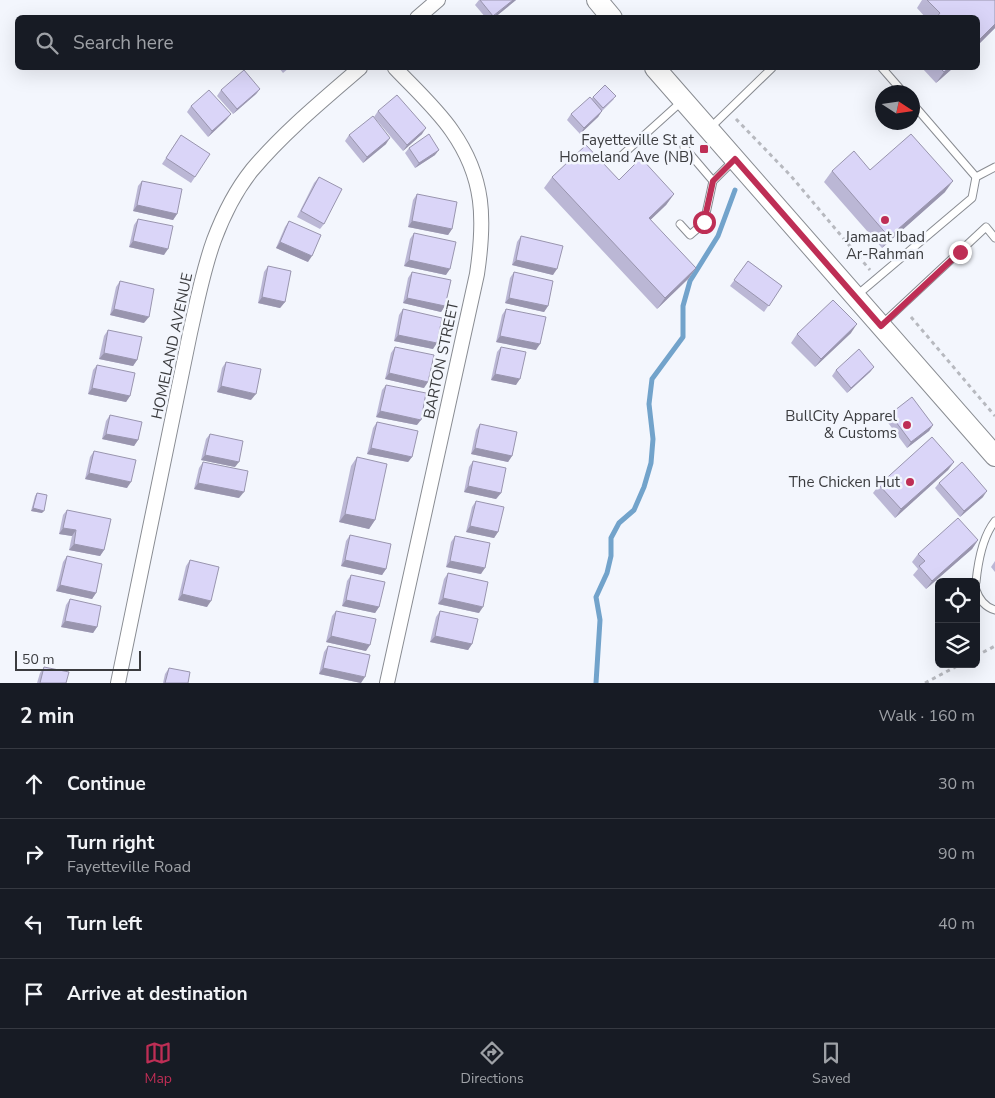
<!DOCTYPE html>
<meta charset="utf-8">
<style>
:root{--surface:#171b24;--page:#20242c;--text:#f1f3f6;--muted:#9ea1a6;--line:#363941;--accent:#be2e55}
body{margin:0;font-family:"Nunito Sans",sans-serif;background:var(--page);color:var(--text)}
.controls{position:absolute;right:15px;bottom:15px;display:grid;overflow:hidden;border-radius:8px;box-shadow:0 5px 20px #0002}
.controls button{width:45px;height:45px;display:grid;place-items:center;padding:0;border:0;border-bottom:1px solid var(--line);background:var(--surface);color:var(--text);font:25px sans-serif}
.compass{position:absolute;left:875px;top:85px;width:45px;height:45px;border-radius:50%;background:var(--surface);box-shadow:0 5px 20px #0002;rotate:102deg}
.scale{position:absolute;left:15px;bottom:12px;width:126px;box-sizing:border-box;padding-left:5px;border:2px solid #3b3c3f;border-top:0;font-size:14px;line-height:18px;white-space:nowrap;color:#3b3c3f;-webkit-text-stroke:4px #f3f6fd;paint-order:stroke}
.stop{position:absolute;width:15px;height:15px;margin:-11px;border:4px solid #be2e55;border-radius:50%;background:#fff}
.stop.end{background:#be2e55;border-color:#fff;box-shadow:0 1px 5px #0008}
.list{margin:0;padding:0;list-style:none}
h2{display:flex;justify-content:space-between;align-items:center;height:65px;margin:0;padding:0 20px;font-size:21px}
h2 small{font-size:16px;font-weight:400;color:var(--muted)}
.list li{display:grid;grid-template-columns:32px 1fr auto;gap:15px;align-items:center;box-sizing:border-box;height:70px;padding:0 20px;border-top:1px solid var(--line)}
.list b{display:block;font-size:19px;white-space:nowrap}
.list p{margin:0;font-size:16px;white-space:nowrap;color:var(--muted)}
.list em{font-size:16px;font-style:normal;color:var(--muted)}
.icon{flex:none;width:28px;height:28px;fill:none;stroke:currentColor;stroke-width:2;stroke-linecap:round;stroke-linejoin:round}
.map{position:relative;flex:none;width:995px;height:683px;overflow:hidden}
.search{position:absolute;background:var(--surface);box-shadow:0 5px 20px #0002;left:15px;right:15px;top:15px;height:55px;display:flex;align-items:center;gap:12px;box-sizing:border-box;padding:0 18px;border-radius:8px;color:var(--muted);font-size:19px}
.sheet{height:345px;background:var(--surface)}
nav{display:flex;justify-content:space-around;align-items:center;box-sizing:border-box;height:70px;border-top:1px solid var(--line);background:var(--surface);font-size:14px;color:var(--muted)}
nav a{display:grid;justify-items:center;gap:2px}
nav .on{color:var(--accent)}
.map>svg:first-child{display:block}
</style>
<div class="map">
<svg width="995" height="683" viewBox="0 0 995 683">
<rect width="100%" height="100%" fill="#f3f6fd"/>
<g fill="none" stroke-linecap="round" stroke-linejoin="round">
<!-- stream -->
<polyline stroke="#72a3cb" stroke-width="5" points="596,683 600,620 596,597 607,573 611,556 611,538 619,523 634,510 644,487 651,463 653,439 649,404 652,379 683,337 683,306 690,281 718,236 735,190"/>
<defs>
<g id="service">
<polyline points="882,68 903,92"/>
<polyline points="709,129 772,68"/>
<polyline points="684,147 713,181"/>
<polyline points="620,157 681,102"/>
<polyline points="976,177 995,167"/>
<polyline points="680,224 690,235 704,223 713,181 733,161"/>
<polyline points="856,296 972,198 976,177 912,103"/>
<polyline points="881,325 986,227 995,238"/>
<path d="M976,582C978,562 982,537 995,521"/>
<path d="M976,590C979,599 985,607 995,610"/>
</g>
<g id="minor">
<polyline points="417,18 438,0"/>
<path d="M118,683L190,333C197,302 203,270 214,240C223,216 236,190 252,170C284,132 323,100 360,68"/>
<path d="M387,683L477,274C485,220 485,178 452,131C437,109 413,87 395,68"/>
</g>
<g id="secondary">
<polyline points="597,0 612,18"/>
<polyline points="655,68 995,456"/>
</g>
</defs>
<!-- service casing -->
<use href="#service" stroke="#898c92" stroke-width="9"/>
<!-- minor casing -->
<use href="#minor" stroke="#898c92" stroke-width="16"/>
<!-- secondary casing -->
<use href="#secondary" stroke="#898c92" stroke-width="22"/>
<!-- path -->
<g stroke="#b7b9bf" stroke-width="3" stroke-dasharray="4 4" stroke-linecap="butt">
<polyline points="736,119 791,176 870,270"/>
<polyline points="911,317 995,416"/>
<polyline points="976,656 995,646"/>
<polyline points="925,683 961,664"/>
</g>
<!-- service -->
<use href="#service" stroke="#fff" stroke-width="7"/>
<!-- minor -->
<use href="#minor" stroke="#fff" stroke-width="14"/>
<!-- secondary -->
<use href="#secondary" stroke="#fff" stroke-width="20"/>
</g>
<!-- wall -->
<g fill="#bbb7d5">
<polygon points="479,0 516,0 494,18 486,18 475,5"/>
<polygon points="922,0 995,0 995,28 978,45 978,18 926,18 917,8"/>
<polygon points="279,68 289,68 283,73"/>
<polygon points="922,68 953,68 936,83"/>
<polygon points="260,89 256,94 233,114 217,96 221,90"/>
<polygon points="593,97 614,99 602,111 598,117 580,134 567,120 571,114 591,99"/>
<polygon points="191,106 231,114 226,120 208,137 187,112"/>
<polygon points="378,111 422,134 403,151 374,117"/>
<polygon points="349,135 386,144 363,163 345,141"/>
<polygon points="177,141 195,177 191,183 162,164"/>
<polygon points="409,148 435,155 415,168 405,153"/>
<polygon points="870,170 945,192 882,248 824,182 832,171"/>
<polygon points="319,177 324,224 320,229 297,217 314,183"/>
<polygon points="552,177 619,180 674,194 666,205 650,220 696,268 688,279 657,309 544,188"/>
<polygon points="142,181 177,214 173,220 133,211 138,186"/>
<polygon points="417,194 452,229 448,235 408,227 413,200"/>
<polygon points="138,219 164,255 129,247 134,225"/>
<polygon points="289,221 308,262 276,248 285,227"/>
<polygon points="414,233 446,275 404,266 410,239"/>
<polygon points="521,236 553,275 512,265 517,242"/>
<polygon points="748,261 782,286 764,312 730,286"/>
<polygon points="268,266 285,302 280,308 258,303 264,272"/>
<polygon points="412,272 445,306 441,312 403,303 408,278"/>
<polygon points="514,272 548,306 544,312 505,303 510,278"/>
<polygon points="120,281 144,323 110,315 116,287"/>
<polygon points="403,309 433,349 394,341 399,315"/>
<polygon points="506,309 536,350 496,342 502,315"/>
<polygon points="108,330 137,360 133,366 99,359 104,336"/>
<polygon points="851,333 815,367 791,343 797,334"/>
<polygon points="395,347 424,388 385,379 391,353"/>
<polygon points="501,347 516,385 491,380 497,352"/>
<polygon points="226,362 251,400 217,392 222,368"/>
<polygon points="97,365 130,396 126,402 88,394 93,370"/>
<polygon points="874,367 870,372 847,393 832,376 836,370"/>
<polygon points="386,385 417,425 376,417 382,390"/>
<polygon points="890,414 933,425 929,431 907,448 886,420"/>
<polygon points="110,415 138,440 134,446 102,439 106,421"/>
<polygon points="377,422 412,457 408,462 367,454 373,428"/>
<polygon points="480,424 512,456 508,462 471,454 476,430"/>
<polygon points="210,434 235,467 201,460 206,439"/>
<polygon points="94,451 127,488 85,479 90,457"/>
<polygon points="357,457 375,520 369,529 339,522 351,466"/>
<polygon points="473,461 501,493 496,499 464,492 469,467"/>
<polygon points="203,462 239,498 194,489 199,468"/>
<polygon points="954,462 948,470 895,518 873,493 879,485"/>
<polygon points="939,483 983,497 960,517 935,488"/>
<polygon points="37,493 42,513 31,511 35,496"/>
<polygon points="476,501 498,532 494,538 466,532 472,507"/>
<polygon points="67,510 104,550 100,556 69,550 72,536 59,534 63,515"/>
<polygon points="350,535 386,569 382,575 341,566 346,541"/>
<polygon points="455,536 481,574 446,567 451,542"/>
<polygon points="978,540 972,549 926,589 913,575 918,569 912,562 918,554"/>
<polygon points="67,556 96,593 92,599 56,591 63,562"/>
<polygon points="190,560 207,607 178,600 186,566"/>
<polygon points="995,561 995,572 991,567"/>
<polygon points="448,573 479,613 438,604 444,579"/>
<polygon points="351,575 379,607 375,613 342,606 347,581"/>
<polygon points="70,599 97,627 93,633 61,627 66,605"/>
<polygon points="336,611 366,651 326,642 332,616"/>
<polygon points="440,611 472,644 468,650 430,642 436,617"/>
<polygon points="328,646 361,683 319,674 324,652"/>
<polygon points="44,667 66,683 37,683 40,673"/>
<polygon points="169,668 188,683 163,683 165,674"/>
</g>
<!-- shaded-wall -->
<g fill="#9995ae">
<polygon points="513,0 516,0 494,18 492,18"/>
<polygon points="995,24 995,28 978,45 978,41"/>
<polygon points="949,68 953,68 936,83 944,72"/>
<polygon points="260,89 256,94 233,114 237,109"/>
<polygon points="602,111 598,117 580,134 584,128"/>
<polygon points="231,114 226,120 208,137 212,131"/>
<polygon points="426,128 422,134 403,151 407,145"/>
<polygon points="390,138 386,144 363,163 367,157"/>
<polygon points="439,150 435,155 415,168 419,163"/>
<polygon points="953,181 945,192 882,248 889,237"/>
<polygon points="674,194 666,205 641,229 649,218"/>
<polygon points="137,205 177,214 173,220 133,211"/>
<polygon points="412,221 452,229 448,235 408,227"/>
<polygon points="133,241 168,249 164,255 129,247"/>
<polygon points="280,242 312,256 308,262 276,248"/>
<polygon points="409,260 450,269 446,275 404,266"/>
<polygon points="516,260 557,269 553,275 512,265"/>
<polygon points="696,268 688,279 657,309 665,298"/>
<polygon points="262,297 285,302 280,308 258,303"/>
<polygon points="407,298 445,306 441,312 403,303"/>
<polygon points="509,298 548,306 544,312 505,303"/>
<polygon points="114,309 149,317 144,323 110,315"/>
<polygon points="857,324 851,333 815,367 821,359"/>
<polygon points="398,335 437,343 433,349 394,341"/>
<polygon points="500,336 540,344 536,350 496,342"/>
<polygon points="104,353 137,360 133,366 99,359"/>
<polygon points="874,367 870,372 847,393 851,388"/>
<polygon points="389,373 428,382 424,388 385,379"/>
<polygon points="495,374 520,379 516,385 491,380"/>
<polygon points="221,386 256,394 251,400 217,392"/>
<polygon points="92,388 130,396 126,402 88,394"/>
<polygon points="380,411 421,420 417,425 376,417"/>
<polygon points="933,425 929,431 907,448 911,442"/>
<polygon points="106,434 138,440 134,446 102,439"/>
<polygon points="371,448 412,457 408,462 367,454"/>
<polygon points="475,448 512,456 508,462 471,454"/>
<polygon points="205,455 239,462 235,467 201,460"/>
<polygon points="954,462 948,470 895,518 901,509"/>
<polygon points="89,473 131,482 127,488 85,479"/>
<polygon points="198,483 244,492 239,498 194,489"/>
<polygon points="468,486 501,493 496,499 464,492"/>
<polygon points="987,491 983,497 960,517 964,511"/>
<polygon points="33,508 44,511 42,513 31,511"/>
<polygon points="345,514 375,520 369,529 339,522"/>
<polygon points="470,526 498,532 494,538 466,532"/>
<polygon points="63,528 76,530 72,536 59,534"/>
<polygon points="978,540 972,549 926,589 932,581"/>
<polygon points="74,544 104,550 100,556 69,550"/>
<polygon points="345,560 386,569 382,575 341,566"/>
<polygon points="450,561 485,568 481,574 446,567"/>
<polygon points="60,585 96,593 92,599 56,591"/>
<polygon points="182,594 211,601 207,607 178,600"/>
<polygon points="443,598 483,607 479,613 438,604"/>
<polygon points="346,600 379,607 375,613 342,606"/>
<polygon points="65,621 97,627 93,633 61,627"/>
<polygon points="331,636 370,645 366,651 326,642"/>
<polygon points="435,636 472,644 468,650 430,642"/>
<polygon points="323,668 365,677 361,683 319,674"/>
</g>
<!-- building -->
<g fill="#dad5f8" stroke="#9995ae">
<polygon points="480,0 513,0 493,16"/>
<polygon points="927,0 995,0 995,24 978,41 978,18 936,18 940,13"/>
<polygon points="940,68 949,68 944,72"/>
<polygon points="244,70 260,89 237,109 221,90"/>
<polygon points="605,85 616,96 603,108 593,97"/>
<polygon points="209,90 231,114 212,131 191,106"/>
<polygon points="397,95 426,128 407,145 378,111"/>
<polygon points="590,97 602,111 584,128 571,114"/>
<polygon points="373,116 390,138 367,157 349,135"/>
<polygon points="429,134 439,150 419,163 409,148"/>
<polygon points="911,134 953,181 889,237 832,171 854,151 870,170"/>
<polygon points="181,135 210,154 195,177 166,158"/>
<polygon points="586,145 619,180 641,158 674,194 649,218 696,268 665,298 552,177"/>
<polygon points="319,177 342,189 324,224 301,211"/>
<polygon points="142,181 182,189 177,214 137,205"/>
<polygon points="417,194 457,202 452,229 412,221"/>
<polygon points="138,219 173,226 168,249 133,241"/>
<polygon points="289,221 321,235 312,256 280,242"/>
<polygon points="414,233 456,242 450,269 409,260"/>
<polygon points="521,236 563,246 557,269 516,260"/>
<polygon points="748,261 782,286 769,306 734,280"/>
<polygon points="268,266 291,271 285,302 262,297"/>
<polygon points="412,272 451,280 445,306 407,298"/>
<polygon points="514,272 553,281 548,306 509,298"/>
<polygon points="120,281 154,289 149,317 114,309"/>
<polygon points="833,300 857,324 821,359 797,334"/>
<polygon points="403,309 442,318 437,343 398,335"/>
<polygon points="506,309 546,317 540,344 500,336"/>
<polygon points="108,330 142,337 137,360 104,353"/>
<polygon points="395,347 434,355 428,382 389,373"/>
<polygon points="501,347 526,352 520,379 495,374"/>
<polygon points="859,349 874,367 851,388 836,370"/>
<polygon points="226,362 261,369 256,394 221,386"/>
<polygon points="97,365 135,373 130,396 92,388"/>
<polygon points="386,385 426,393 421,420 380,411"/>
<polygon points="912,397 933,425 911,442 890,414"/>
<polygon points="110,415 142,422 138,440 106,434"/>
<polygon points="377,422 418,431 412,457 371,448"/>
<polygon points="480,424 517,432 512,456 475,448"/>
<polygon points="210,434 243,441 239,462 205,455"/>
<polygon points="932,437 954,462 901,509 879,485"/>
<polygon points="94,451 136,460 131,482 89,473"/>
<polygon points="357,457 387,464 375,520 345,514"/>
<polygon points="473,461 506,468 501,493 468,486"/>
<polygon points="203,462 248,471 244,492 198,483"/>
<polygon points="962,462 987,491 964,511 939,483"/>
<polygon points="37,493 47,495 44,511 33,508"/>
<polygon points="476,501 504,507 498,532 470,526"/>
<polygon points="67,510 111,519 104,550 74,544 76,530 63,528"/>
<polygon points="958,518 978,540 932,581 919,566 925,561 918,554"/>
<polygon points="350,535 391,544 386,569 345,560"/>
<polygon points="455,536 490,543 485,568 450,561"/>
<polygon points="67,556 102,564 96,593 60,585"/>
<polygon points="190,560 219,567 211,601 182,594"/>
<polygon points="448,573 488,582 483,607 443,598"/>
<polygon points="351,575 385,582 379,607 346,600"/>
<polygon points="70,599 101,606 97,627 65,621"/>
<polygon points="336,611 376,619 370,645 331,636"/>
<polygon points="440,611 478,619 472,644 435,636"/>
<polygon points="328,646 370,655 365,677 323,668"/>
<polygon points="44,667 69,672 66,683 40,683"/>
<polygon points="169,668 190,672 188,683 165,683"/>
</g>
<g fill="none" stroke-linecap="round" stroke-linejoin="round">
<!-- route -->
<polyline stroke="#be2e55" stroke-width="6" points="704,222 713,181 735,159 881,326 960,252"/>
</g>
<!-- markers -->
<g fill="#be2e55" stroke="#f3f6fd" stroke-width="2">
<rect x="699" y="144" width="10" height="10" rx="2.5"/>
<circle cx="885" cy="220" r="5"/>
<circle cx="907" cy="425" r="5"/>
<circle cx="910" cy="482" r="5"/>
</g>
<g text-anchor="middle" stroke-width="5" stroke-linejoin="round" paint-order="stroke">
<!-- poi labels -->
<g font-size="15" fill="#3b3c3f" stroke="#f3f6fd" text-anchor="end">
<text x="694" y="145">Fayetteville St at<tspan x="694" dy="17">Homeland Ave (NB)</tspan></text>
<text x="885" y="242" text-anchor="middle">Jamaat Ibad<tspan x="885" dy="17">Ar-Rahman</tspan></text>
<text x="897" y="421">BullCity Apparel<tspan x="897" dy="17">&amp; Customs</tspan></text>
<text x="900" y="487">The Chicken Hut</text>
</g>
<!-- street labels -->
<g font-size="15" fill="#3b3c3f" stroke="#f3f6fd">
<text transform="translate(172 346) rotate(-78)" y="5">HOMELAND AVENUE</text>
<text transform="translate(441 360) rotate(-78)" y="5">BARTON STREET</text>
</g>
</g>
</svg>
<div class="controls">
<button><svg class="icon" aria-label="locate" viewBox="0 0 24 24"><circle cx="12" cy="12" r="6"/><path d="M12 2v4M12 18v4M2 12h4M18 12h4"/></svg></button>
<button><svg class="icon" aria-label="layers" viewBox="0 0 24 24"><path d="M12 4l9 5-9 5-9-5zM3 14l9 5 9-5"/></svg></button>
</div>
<svg class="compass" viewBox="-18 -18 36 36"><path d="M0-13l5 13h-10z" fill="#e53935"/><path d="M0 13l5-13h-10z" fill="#9ea1a6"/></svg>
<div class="scale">50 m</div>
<div class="stop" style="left:704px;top:222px"></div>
<div class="stop end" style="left:960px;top:252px"></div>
<div class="search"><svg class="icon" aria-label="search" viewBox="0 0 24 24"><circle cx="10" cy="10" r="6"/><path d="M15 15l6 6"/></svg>Search here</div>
</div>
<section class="sheet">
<h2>2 min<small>Walk · 160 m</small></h2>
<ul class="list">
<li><svg class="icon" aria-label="ahead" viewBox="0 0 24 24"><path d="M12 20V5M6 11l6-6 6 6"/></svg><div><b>Continue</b></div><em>30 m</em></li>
<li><svg class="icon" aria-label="right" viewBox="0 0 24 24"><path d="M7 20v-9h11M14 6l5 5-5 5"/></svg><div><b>Turn right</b><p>Fayetteville Road</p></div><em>90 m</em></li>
<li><svg class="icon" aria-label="left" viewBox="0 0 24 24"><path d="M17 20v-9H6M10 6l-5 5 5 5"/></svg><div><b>Turn left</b></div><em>40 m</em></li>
<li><svg class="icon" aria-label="arrive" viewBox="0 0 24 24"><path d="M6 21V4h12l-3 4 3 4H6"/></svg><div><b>Arrive at destination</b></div></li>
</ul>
</section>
<nav>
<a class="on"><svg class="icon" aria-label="map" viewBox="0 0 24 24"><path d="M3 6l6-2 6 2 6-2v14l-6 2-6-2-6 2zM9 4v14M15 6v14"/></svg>Map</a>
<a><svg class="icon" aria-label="directions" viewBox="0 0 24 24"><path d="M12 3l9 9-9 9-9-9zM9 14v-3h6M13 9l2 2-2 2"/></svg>Directions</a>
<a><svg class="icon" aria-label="saved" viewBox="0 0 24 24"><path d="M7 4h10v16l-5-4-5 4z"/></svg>Saved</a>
</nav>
